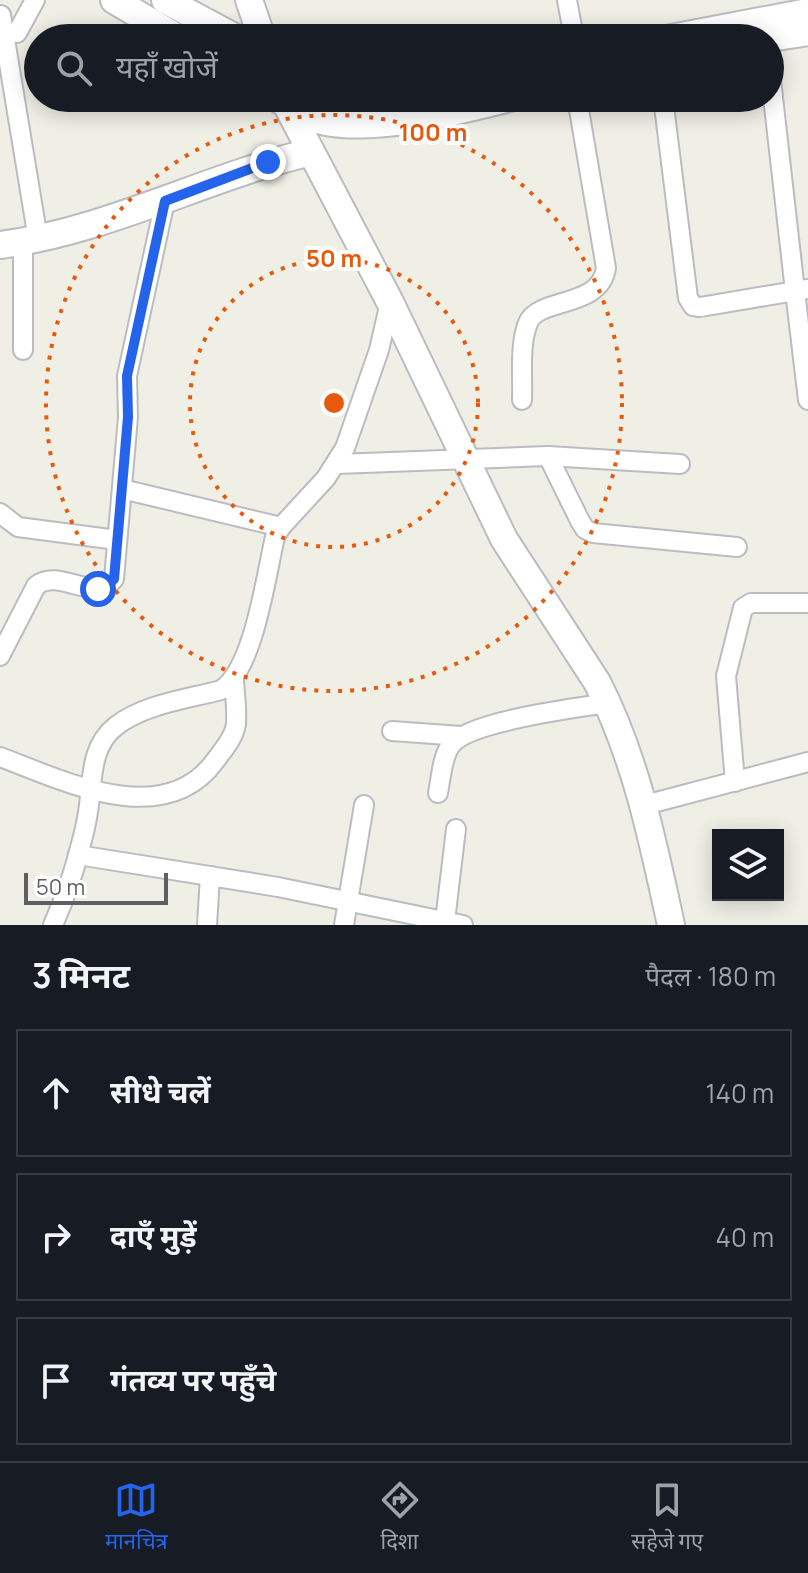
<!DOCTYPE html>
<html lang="hi">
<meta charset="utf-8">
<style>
:root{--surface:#171b24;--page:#20242c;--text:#f1f3f6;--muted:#9ea1a6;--line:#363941;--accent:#2563eb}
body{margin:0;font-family:Manrope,"Noto Sans Devanagari",sans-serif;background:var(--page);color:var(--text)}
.controls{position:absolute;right:24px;bottom:24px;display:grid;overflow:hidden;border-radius:0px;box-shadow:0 4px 20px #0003}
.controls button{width:72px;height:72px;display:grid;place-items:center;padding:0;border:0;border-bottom:2px solid var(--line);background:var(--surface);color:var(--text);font:40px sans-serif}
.scale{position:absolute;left:24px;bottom:20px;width:144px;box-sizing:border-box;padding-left:8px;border:4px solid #5e5f65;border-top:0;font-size:22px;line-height:28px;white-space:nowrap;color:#5e5f65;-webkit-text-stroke:6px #fff;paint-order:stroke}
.stop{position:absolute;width:24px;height:24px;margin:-18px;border:6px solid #2563eb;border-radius:50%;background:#fff}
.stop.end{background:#2563eb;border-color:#fff;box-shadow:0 2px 8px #0008}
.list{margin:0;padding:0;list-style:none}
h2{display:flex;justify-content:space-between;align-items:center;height:104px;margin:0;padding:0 32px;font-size:34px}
h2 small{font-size:26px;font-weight:400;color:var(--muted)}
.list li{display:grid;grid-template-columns:52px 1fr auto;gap:24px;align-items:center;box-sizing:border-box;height:128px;margin:0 16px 16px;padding:0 16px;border:2px solid var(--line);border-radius:0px}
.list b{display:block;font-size:30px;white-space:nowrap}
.list em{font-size:26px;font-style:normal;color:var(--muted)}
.icon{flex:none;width:44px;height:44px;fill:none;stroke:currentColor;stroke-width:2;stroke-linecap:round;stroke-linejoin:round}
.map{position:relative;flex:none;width:808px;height:925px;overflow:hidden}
.search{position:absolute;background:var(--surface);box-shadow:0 4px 20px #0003;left:24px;right:24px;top:24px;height:88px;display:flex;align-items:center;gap:20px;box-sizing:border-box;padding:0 28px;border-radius:44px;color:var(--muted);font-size:30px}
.sheet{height:536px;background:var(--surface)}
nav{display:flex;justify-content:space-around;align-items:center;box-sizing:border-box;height:112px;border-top:2px solid var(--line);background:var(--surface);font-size:22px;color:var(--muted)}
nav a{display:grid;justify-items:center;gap:4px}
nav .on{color:var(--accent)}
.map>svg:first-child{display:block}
</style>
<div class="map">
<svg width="808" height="925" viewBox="0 0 808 925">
<rect width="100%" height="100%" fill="#efefe6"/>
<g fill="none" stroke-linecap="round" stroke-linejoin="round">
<defs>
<g id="street">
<polyline points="567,0 574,38"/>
<polyline points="1,15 38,239"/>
<polyline points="17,33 35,0"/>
<polyline points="770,71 795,291 808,289"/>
<polyline points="663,98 688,298 693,306 700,307 795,291 808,400"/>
<polyline points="23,350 23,242"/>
<path d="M522,400C523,376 519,345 528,323C538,297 600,309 606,268L577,98"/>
<polyline points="548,456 580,521 585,529 593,533 737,547"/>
<polyline points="337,464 548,456 680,464"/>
<polyline points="122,489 281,527"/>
<polyline points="0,513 18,527 117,540"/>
<path d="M0,656L36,586C59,567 93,604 114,579L128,417L127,376L165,201"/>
<polyline points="392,731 461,736"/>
<path d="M0,757C64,781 164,831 215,761C223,750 234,738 236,724C237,710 235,695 234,681"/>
<polyline points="735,782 726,676 743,608 751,603 808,603"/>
<path d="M438,793C441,779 442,756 451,745C469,721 576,708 608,703"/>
<polyline points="645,805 808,762"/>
<polyline points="78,855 278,887 463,925"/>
<polyline points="445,921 456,829"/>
<path d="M53,925C63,902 72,879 78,855C82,841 86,826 88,812C93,782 89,747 116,726C144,704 188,699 221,690C254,669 266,575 275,537L281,527L326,478L345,448L379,350L390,302"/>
<polyline points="207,925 210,876"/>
<polyline points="344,925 364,805"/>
</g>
<g id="secondary">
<polyline points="114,0 178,38"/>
<polyline points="165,0 236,38"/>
<polyline points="249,0 262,38"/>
<polyline points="671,38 808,12"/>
<polyline points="770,38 808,32"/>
<path d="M283,98L390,302L504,539L597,682C636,758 653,842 671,925"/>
<polyline points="326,98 334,101 378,98"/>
<path d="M281,101C295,109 310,119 326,122C379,132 458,111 510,98"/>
<path d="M0,245C108,231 206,177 311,152"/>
</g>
</defs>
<!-- street casing -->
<use href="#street" stroke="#bbbcc1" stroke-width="22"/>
<!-- secondary casing -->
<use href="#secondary" stroke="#bbbcc2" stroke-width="30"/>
<!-- street -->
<use href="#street" stroke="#fff" stroke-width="18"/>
<!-- secondary -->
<use href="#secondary" stroke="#fff" stroke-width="26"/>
</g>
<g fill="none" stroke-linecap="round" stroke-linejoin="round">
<!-- route -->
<polyline stroke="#2563eb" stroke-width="10" points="98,589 107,586 114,579 128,417 127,376 165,201 268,162"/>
</g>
<!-- distance rings -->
<g fill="none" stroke="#e8590c" stroke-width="4" stroke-dasharray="4 8">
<circle cx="334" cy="403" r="144"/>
<circle cx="334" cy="403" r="288"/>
</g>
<circle cx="334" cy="403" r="12" fill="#e8590c" stroke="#fff" stroke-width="4"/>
<g font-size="24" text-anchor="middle" font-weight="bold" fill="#e8590c" stroke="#fff" stroke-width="8" stroke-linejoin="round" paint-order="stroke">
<text x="433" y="141">100 m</text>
<text x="334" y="267">50 m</text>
</g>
</svg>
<div class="controls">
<button><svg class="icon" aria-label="layers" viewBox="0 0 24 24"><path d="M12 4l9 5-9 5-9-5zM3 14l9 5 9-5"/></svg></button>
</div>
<div class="scale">50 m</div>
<div class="stop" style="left:98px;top:589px"></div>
<div class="stop end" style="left:268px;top:162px"></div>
<div class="search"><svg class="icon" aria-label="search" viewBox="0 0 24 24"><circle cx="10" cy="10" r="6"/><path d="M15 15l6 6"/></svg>यहाँ खोजें</div>
</div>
<section class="sheet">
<h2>3 मिनट<small>पैदल · 180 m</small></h2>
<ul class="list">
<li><svg class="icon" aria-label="ahead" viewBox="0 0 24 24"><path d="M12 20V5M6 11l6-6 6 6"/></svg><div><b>सीधे चलें</b></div><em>140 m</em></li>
<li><svg class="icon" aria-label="right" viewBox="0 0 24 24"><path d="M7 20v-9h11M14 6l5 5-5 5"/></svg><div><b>दाएँ मुड़ें</b></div><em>40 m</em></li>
<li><svg class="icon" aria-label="arrive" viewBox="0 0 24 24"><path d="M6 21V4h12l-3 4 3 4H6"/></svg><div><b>गंतव्य पर पहुँचे</b></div></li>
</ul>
</section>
<nav>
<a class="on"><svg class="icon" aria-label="map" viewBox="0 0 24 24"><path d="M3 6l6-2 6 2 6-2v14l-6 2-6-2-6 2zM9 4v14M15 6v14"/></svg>मानचित्र</a>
<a><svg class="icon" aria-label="directions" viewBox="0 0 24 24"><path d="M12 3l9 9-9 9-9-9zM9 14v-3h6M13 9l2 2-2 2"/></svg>दिशा</a>
<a><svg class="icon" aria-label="saved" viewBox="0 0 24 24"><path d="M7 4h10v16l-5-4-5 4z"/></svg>सहेजे गए</a>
</nav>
